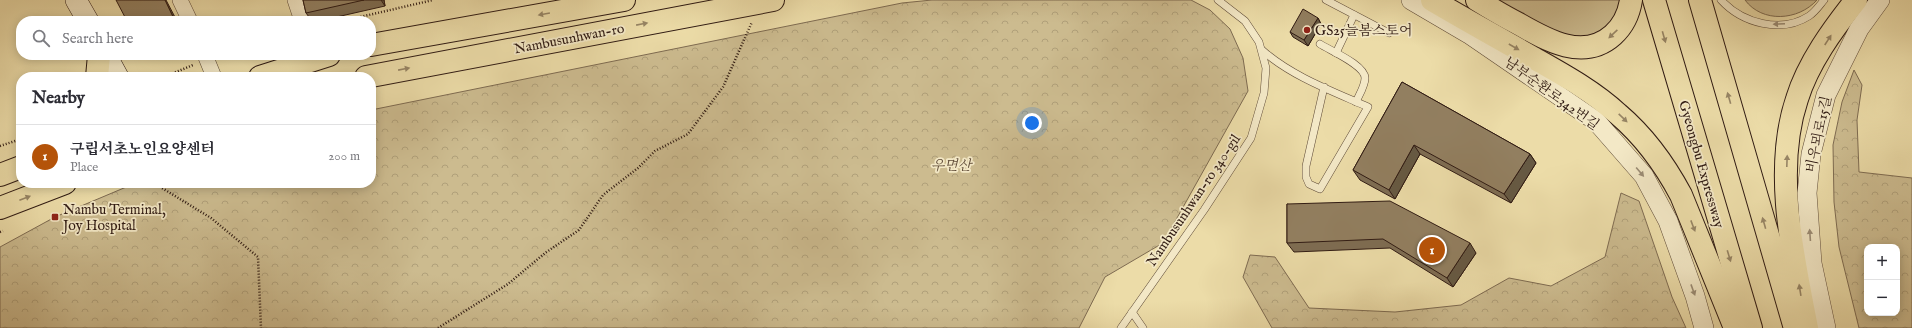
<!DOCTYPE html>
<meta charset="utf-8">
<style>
:root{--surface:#fff;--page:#f7f7f7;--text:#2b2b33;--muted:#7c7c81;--line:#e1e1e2;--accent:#b45309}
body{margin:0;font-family:"IM FELL English","Noto Serif KR",serif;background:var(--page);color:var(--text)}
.controls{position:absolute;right:12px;bottom:12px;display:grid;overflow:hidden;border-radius:8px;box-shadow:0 2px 10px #0003}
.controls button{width:36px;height:36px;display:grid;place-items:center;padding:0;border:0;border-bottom:1px solid var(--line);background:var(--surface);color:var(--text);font:20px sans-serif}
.you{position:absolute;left:1032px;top:123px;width:14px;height:14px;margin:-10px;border:3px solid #fff;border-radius:50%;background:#1a73e8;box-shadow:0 0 0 6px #1a73e833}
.badge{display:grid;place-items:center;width:26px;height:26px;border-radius:50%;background:var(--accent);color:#fff;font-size:13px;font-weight:700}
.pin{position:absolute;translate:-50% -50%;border:2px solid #fff;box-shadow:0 1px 4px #0006}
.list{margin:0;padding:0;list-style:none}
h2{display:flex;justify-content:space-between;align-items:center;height:52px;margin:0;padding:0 16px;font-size:17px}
h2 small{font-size:13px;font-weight:400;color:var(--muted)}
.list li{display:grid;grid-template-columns:26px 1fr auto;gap:12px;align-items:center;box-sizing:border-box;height:64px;padding:0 16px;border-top:1px solid var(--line)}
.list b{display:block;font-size:15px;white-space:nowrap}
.list p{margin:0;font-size:13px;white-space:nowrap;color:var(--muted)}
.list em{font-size:13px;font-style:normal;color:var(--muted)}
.icon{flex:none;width:22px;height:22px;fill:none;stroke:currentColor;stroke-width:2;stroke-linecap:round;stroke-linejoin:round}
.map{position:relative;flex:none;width:1912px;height:328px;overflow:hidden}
.search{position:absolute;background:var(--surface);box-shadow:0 2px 10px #0003;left:16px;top:16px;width:360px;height:44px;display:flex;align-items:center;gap:10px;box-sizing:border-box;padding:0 14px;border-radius:16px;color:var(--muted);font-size:15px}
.panel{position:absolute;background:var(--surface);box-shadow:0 2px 10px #0003;left:16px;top:72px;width:360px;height:116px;border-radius:16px}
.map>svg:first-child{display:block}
</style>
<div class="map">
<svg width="1912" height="328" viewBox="0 0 1912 328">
<defs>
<pattern id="forest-crowns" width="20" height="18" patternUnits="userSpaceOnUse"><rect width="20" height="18" fill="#ccbb8f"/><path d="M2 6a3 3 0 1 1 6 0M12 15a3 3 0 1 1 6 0" fill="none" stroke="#b0a07a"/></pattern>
</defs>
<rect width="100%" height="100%" fill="#ecdca8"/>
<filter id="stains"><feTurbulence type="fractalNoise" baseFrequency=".005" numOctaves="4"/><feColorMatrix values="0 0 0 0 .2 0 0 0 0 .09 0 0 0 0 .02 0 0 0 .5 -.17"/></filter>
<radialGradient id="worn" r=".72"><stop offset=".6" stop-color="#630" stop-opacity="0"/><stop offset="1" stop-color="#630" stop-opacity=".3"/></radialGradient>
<!-- grass -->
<g fill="#ccbb8f" stroke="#7e6b51">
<polygon points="1497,0 1626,0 1623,7 1603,30 1583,38 1563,36"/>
<path d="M1745,0H1817C1798,21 1762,23 1745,0Z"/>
</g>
<!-- forest -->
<g fill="url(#forest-crowns)" stroke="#7e6b51" fill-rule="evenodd">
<polygon points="932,0 1191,0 1210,10 1230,29 1243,58 1248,91 1163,243 1105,277 1079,328 0,328 0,247 55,217 131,185 138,183 371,183 371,110 902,3"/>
<path d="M1854,70L1862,85L1857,120L1859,172L1912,178V328H1859L1839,247L1834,202L1833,145L1842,102ZM1867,247H1897V313H1867Z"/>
<polygon points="1621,193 1639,201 1672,297 1686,328 1272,328 1243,277 1250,255 1275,257 1309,308 1395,312 1461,305 1509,278 1551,286 1605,257"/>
</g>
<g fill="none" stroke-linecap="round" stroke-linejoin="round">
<defs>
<g id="service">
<polyline points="1326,0 1389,33"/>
<path d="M1721,0C1742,23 1781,34 1809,16C1815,12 1819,6 1824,0"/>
<path d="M1320,44C1331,51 1365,65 1365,78C1365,86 1359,95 1356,102"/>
<path d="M1262,50C1291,76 1332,91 1368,107L1320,189L1309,184L1306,177V166L1324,87"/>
<polyline points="1336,53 1354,15"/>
<polyline points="1132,312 1143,328"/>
<polyline points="1121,328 1204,210 1251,138 1264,93 1266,68 1259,42 1245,21 1218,0"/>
</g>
<g id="minor">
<polyline points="180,0 190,21"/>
<polyline points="295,0 302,21"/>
<polyline points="205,55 214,77"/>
</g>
<g id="tertiary">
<polyline points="1411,0 1469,34 1596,121 1644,176 1668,221 1695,296 1704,328"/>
<polyline points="1826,328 1812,263 1807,193 1811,154 1826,95 1859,29 1880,0"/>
</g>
<g id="secondary">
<polyline points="76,0 88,21"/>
<polyline points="106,55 118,77"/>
</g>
<g id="primary">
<polyline points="371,45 624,0"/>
<polyline points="97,77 99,55"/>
<polyline points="260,77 329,55"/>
<polyline points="366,77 773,0"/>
<polyline points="0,175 21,167"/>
<polyline points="0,208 65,183"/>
</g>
<g id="trunk">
<path d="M1432,0C1464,19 1497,37 1530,56C1560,73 1592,90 1618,114C1645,137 1665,165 1681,195L1735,328"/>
<path d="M1477,0C1490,8 1503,16 1517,23C1545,39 1583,62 1613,35C1623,26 1629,13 1631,0"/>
<polyline points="1654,0 1751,328"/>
<polyline points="1700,0 1794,325"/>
<path d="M1807,328C1793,256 1773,170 1797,99C1808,63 1833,29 1856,0"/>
</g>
</defs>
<!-- service casing -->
<use href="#service" stroke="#5f4b38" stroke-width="8"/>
<!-- minor casing -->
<use href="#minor" stroke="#5f4b38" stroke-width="16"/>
<!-- tertiary casing -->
<use href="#tertiary" stroke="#5f4b38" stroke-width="20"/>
<!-- secondary casing -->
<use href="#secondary" stroke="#301b13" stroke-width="22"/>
<!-- primary casing -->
<use href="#primary" stroke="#301b13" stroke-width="24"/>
<!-- trunk casing -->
<use href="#trunk" stroke="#301b13" stroke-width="24"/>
<!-- path -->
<g stroke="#301b13" stroke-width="2.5" stroke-dasharray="1 2" stroke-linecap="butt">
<polyline points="343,21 433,0"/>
<polyline points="164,77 193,65"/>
<polyline points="0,146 21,139"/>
<polyline points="159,183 162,188 211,218 258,257 261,328"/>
<polyline points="0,232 3,231"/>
<polyline points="438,328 508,284 545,253 579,230 603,195 638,168 655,151 688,134 723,87 752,22"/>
</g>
<!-- service -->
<use href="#service" stroke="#f3e8c6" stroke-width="7"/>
<!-- minor -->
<use href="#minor" stroke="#f3e8c6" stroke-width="15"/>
<!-- tertiary -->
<use href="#tertiary" stroke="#f3e8c6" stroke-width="19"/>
<!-- secondary -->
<use href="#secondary" stroke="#f3e8c6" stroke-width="21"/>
<!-- primary -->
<use href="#primary" stroke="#ecdca8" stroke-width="22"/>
<!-- trunk -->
<use href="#trunk" stroke="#ecdca8" stroke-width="22"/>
</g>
<!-- wall -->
<g fill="#7e6d53" stroke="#301b13">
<polygon points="303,0 384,0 385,6 319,21 312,21 306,13"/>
<polygon points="1318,18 1321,24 1308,46 1293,37 1290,32"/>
<polygon points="1402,82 1530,154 1536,163 1511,203 1420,154 1395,199 1360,180 1353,170"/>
<polygon points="1287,204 1476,253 1453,287 1390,248 1294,252 1287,243"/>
</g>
<!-- shaded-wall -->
<g fill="#665943" stroke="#301b13">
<polygon points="165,0 166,0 177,21 176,21 174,19"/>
<polygon points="381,0 384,0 385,6"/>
<polygon points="1318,18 1321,24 1308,46 1304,40"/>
<polygon points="1414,145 1420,154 1395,199 1389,190"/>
<polygon points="1530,154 1536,163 1511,203 1504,194"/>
<polygon points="1470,243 1476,253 1453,287 1447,278"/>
</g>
<!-- building -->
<g fill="#927f60" stroke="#301b13">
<polygon points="116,0 165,0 174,19 170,21 127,21"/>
<polygon points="303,0 364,0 306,13"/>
<polygon points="1303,9 1318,18 1304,40 1290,32"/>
<polygon points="1402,82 1530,154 1504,194 1414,145 1389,190 1353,170"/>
<polygon points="1390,201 1470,243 1447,278 1383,239 1287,243 1287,204"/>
</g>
<!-- one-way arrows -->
<defs><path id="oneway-solid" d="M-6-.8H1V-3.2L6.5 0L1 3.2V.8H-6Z"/></defs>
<g fill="#978565">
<use href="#oneway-solid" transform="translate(544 14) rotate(170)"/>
<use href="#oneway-solid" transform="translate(642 24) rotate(-11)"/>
<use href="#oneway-solid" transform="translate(1613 34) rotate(137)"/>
<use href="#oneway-solid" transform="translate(1664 37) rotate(74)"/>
<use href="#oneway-solid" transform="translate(1828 40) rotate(-57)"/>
<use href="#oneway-solid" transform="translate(1514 47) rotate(30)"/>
<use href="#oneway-solid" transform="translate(404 69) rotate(-11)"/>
<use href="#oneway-solid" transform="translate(1729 98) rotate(-106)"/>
<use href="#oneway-solid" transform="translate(1623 118) rotate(44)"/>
<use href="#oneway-solid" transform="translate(1787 161) rotate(-88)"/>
<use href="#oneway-solid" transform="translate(25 198) rotate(-21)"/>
<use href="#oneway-solid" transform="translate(1764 223) rotate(-106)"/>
<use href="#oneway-solid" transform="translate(1693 226) rotate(69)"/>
<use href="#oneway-solid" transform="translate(1729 256) rotate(73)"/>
<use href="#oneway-solid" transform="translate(1800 290) rotate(-99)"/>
</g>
<g fill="#9b8c75">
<use href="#oneway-solid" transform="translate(1779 24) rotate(178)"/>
<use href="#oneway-solid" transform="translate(1640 172) rotate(50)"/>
<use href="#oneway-solid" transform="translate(1810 235) rotate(-94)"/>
<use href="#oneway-solid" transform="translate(1693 290) rotate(70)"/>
</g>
<!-- markers -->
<g fill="#8f2418" stroke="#f3e8c6" stroke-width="1.5">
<circle cx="1307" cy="30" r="4"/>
<rect x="51" y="213" width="8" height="8" rx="2"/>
</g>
<g text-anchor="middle" stroke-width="3.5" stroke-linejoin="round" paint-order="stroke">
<!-- poi labels -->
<g font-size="14" fill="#301b13" stroke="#f3e8c6" text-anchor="start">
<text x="1315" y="35">GS25늘봄스토어</text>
<text x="63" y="214">Nambu Terminal,<tspan x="63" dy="16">Joy Hospital</tspan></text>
</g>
<!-- street labels -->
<g font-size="14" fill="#301b13" stroke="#f3e8c6">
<text transform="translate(569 38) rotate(-11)" y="5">Nambusunhwan-ro</text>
<text transform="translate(1552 93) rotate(36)" y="5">남부순환로342번길</text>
<text transform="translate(1818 134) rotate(-78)" y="5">비우뫼로15길</text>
<text transform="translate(1702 164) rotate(74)" y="5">Gyeongbu Expressway</text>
<text transform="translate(1193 200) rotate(-56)" y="5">Nambusunhwan-ro 340-gil</text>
</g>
<!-- park labels -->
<g font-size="14" font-style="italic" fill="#5f4b38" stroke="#f3e8c6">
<text x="951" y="170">우면산</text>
</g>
</g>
<rect width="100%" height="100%" filter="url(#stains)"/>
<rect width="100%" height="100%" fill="url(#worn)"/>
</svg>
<div class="controls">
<button>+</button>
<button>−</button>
</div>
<div class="you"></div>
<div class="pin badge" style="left:1432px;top:250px">1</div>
<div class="search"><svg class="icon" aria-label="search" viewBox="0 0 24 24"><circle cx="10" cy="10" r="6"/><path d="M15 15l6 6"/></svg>Search here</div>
<section class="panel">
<h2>Nearby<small></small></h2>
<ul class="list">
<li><span class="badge">1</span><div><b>구립서초노인요양센터</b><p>Place</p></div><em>200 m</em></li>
</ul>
</section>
</div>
